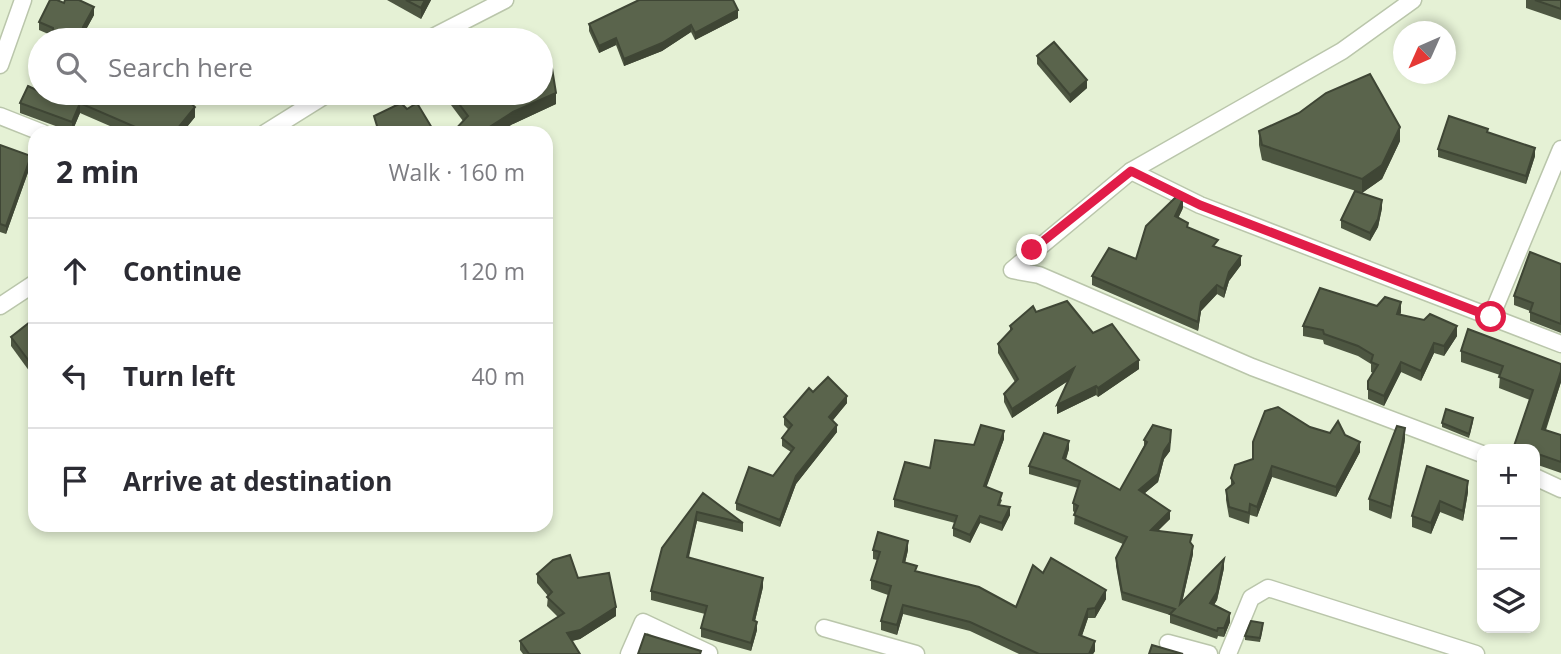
<!DOCTYPE html>
<meta charset="utf-8">
<style>
:root{--surface:#fff;--page:#f2f2f3;--text:#2b2b33;--muted:#7c7c81;--line:#e1e1e2}
body{margin:0;font-family:"Open Sans",sans-serif;background:var(--page);color:var(--text)}
.controls{position:absolute;right:21px;bottom:21px;display:grid;overflow:hidden;border-radius:14px;box-shadow:0 4px 10px #0003}
.controls button{width:63px;height:63px;display:grid;place-items:center;padding:0;border:0;border-bottom:2px solid var(--line);background:var(--surface);color:var(--text);font:35px sans-serif}
.compass{position:absolute;left:1393px;top:21px;width:63px;height:63px;border-radius:50%;background:var(--surface);box-shadow:0 4px 10px #0003;rotate:225deg}
.stop{position:absolute;width:21px;height:21px;margin:-16px;border:5px solid #e11d48;border-radius:50%;background:#fff}
.stop.end{background:#e11d48;border-color:#fff;box-shadow:0 2px 7px #0008}
.list{margin:0;padding:0;list-style:none}
h2{display:flex;justify-content:space-between;align-items:center;height:91px;margin:0;padding:0 28px;font-size:30px}
h2 small{font-size:23px;font-weight:400;color:var(--muted)}
.list li{display:grid;grid-template-columns:46px 1fr auto;gap:21px;align-items:center;box-sizing:border-box;height:105px;padding:0 28px;border-top:2px solid var(--line)}
.list b{display:block;font-size:26px;white-space:nowrap}
.list em{font-size:23px;font-style:normal;color:var(--muted)}
.icon{flex:none;width:38px;height:38px;fill:none;stroke:currentColor;stroke-width:2;stroke-linecap:round;stroke-linejoin:round}
.map{position:relative;flex:none;width:1561px;height:654px;overflow:hidden}
.search{position:absolute;background:var(--surface);box-shadow:0 4px 10px #0003;left:28px;top:28px;width:525px;height:77px;display:flex;align-items:center;gap:18px;box-sizing:border-box;padding:0 24px;border-radius:38px;color:var(--muted);font-size:26px}
.panel{position:absolute;background:var(--surface);box-shadow:0 4px 10px #0003;left:28px;top:126px;width:525px;height:406px;border-radius:21px}
.map>svg:first-child{display:block}
</style>
<div class="map">
<svg width="1561" height="654" viewBox="0 0 1561 654">
<rect width="100%" height="100%" fill="#e5f1d5"/>
<g fill="none" stroke-linecap="round" stroke-linejoin="round">
<defs>
<g id="minor">
<polyline points="1413,0 1342,51 1131,171 1012,270 1039,275 1252,367 1482,454"/>
<polyline points="427,40 505,0"/>
<polyline points="0,65 23,0"/>
<polyline points="0,116 43,133"/>
<polyline points="265,133 329,93"/>
<polyline points="1131,171 1200,205 1561,344"/>
<polyline points="0,306 35,283"/>
<polyline points="1491,317 1561,149"/>
<polyline points="1535,477 1561,489"/>
<polyline points="824,628 916,654"/>
<polyline points="1168,643 1209,654"/>
<polyline points="629,654 643,622 709,653"/>
<polyline points="1228,654 1251,598 1268,588 1476,654"/>
</g>
</defs>
<!-- minor casing -->
<use href="#minor" stroke="#bac6ab" stroke-width="19"/>
<!-- minor -->
<use href="#minor" stroke="#fff" stroke-width="16"/>
</g>
<!-- wall -->
<g fill="#4d5641">
<polygon points="387,0 431,0 421,19"/>
<polygon points="1526,0 1561,0 1561,20 1526,8"/>
<polygon points="94,15 83,35 82,40 53,40 53,36 39,30 39,22"/>
<polygon points="738,18 695,40 691,32 662,51 624,66 616,45 599,53 589,31 589,24"/>
<polygon points="1037,56 1087,88 1070,103 1037,64"/>
<polygon points="442,93 541,93 556,104 513,124 463,121"/>
<polygon points="51,97 195,117 182,133 126,133 80,113 72,132 20,113 20,103"/>
<polygon points="1259,131 1400,141 1382,179 1362,193 1262,160 1259,145"/>
<polygon points="1488,132 1535,156 1526,184 1438,157 1438,149"/>
<polygon points="0,145 31,164 6,234 0,232"/>
<polygon points="1183,208 1178,218 1188,227 1241,265 1229,281 1224,298 1217,294 1201,311 1198,331 1092,285 1092,276 1136,259"/>
<polygon points="1382,208 1378,227 1370,241 1341,228 1341,220"/>
<polygon points="1561,264 1561,333 1530,321 1530,311 1514,305 1514,296"/>
<polygon points="1377,306 1401,312 1400,315 1457,336 1444,356 1434,353 1421,381 1401,372 1384,406 1368,399 1368,381 1373,373 1371,372 1371,364 1358,356 1324,344 1323,340 1303,336 1303,326"/>
<polygon points="1036,312 1093,333 1139,369 1098,397 1096,395 1057,414 1068,381 1012,418 1004,402 1004,394 1015,382 998,353 998,344 1010,331 1010,326"/>
<polygon points="35,329 35,379 11,346 11,337"/>
<polygon points="1461,351 1561,364 1561,382 1546,430 1561,435 1561,473 1535,464 1535,449 1514,449 1514,446 1530,400 1499,388 1500,375 1461,362"/>
<polygon points="813,392 847,403 832,421 837,432 796,484 780,527 736,510 736,503 773,476 791,452 782,446 782,438 789,430 784,425 784,417"/>
<polygon points="1473,422 1469,438 1442,427 1442,423"/>
<polygon points="1310,427 1330,433 1345,435 1360,452 1336,497 1272,477 1257,517 1250,515 1249,524 1229,517 1226,500 1226,490 1231,485 1231,478 1253,459"/>
<polygon points="1004,439 986,487 1002,500 1000,505 1010,515 1002,531 980,523 970,543 953,536 953,528 955,523 894,507 894,499 930,468 974,445"/>
<polygon points="1171,439 1170,451 1164,459 1158,482 1145,493 1170,519 1158,530 1192,544 1193,554 1182,602 1224,568 1217,600 1214,605 1230,622 1224,637 1218,636 1217,639 1170,623 1170,615 1122,600 1116,566 1116,558 1123,544 1074,524 1075,513 1073,511 1073,503 1078,488 1029,474 1029,466 1069,449 1066,460 1120,490 1144,446 1144,440"/>
<polygon points="1405,439 1391,519 1369,510 1369,499"/>
<polygon points="1427,466 1468,492 1463,521 1440,512 1431,534 1412,527 1412,516"/>
<polygon points="703,493 743,523 743,532 697,521 688,558 763,587 755,621 757,630 751,651 701,637 701,628 705,614 651,600 651,591"/>
<polygon points="873,550 908,550 905,563 917,572 1016,607 1043,573 1106,599 1095,618 1088,618 1082,636 1095,651 1093,654 1019,654 970,631 903,614 897,635 881,630 881,621 888,595 871,589 871,580 877,560 873,559"/>
<polygon points="537,574 578,578 616,616 580,639 572,641 580,654 523,654 520,650 520,641 558,617 547,606 548,596 537,583"/>
<polygon points="1263,627 1260,642 1245,640 1245,636"/>
</g>
<!-- shaded-wall -->
<g fill="#3f4635">
<polygon points="425,0 431,0 421,19 421,8"/>
<polygon points="94,7 94,15 83,35 82,40 81,40 83,27"/>
<polygon points="738,10 738,18 695,40 695,33"/>
<polygon points="691,25 691,32 662,51 624,66 624,59"/>
<polygon points="616,38 616,45 599,53 599,46"/>
<polygon points="1087,80 1087,88 1070,103 1070,95"/>
<polygon points="556,93 556,104 513,124 498,133 480,133 513,112"/>
<polygon points="80,103 80,113 72,132 72,122"/>
<polygon points="195,107 195,117 182,133 174,133"/>
<polygon points="1400,127 1400,141 1382,179 1362,193 1362,179"/>
<polygon points="1535,148 1535,156 1526,184 1526,176"/>
<polygon points="31,156 31,164 6,234 6,226"/>
<polygon points="1183,199 1183,208 1175,225 1175,216"/>
<polygon points="1382,200 1382,208 1378,227 1370,241 1370,233"/>
<polygon points="1241,256 1241,265 1229,281 1224,298 1224,289 1229,272"/>
<polygon points="1217,285 1217,294 1201,311 1198,331 1198,322 1201,302"/>
<polygon points="1401,302 1401,312 1397,324 1397,314"/>
<polygon points="1457,326 1457,336 1444,356 1444,346"/>
<polygon points="1434,343 1434,353 1421,381 1421,371"/>
<polygon points="1139,360 1139,369 1098,397 1098,388"/>
<polygon points="1401,362 1401,372 1384,406 1384,396"/>
<polygon points="1074,368 1074,377 1012,418 1012,409"/>
<polygon points="1561,371 1561,382 1542,440 1542,429"/>
<polygon points="1096,386 1096,395 1057,414 1057,405"/>
<polygon points="847,396 847,403 829,425 829,417"/>
<polygon points="837,425 837,432 796,484 780,527 780,520 796,476"/>
<polygon points="1405,428 1405,439 1391,519 1391,507"/>
<polygon points="1171,430 1170,451 1164,459 1158,482 1139,498 1139,490 1164,451"/>
<polygon points="1004,431 1004,439 984,494 984,486"/>
<polygon points="1069,441 1069,449 1063,467 1063,458"/>
<polygon points="1360,442 1360,452 1336,497 1336,487"/>
<polygon points="1272,466 1272,477 1257,517 1257,507"/>
<polygon points="1468,481 1468,492 1463,521 1463,511"/>
<polygon points="1440,501 1440,512 1431,534 1431,523"/>
<polygon points="1010,507 1010,515 1002,531 1002,523"/>
<polygon points="1170,511 1170,519 1151,538 1151,530"/>
<polygon points="697,512 697,521 687,566 687,557"/>
<polygon points="980,516 980,523 970,543 970,535"/>
<polygon points="908,541 908,550 903,571 903,562"/>
<polygon points="1193,546 1193,554 1180,612 1180,604"/>
<polygon points="1224,559 1224,568 1217,600 1210,611 1210,603"/>
<polygon points="763,578 763,587 753,629 753,620"/>
<polygon points="1106,590 1106,599 1095,618 1095,608"/>
<polygon points="903,605 903,614 897,635 897,625"/>
<polygon points="616,607 616,616 580,639 567,642 567,633"/>
<polygon points="1088,609 1088,618 1079,644 1079,635"/>
<polygon points="1230,613 1230,622 1224,637 1224,628"/>
<polygon points="757,622 757,630 751,651 751,643"/>
<polygon points="1095,641 1095,651 1093,654 1089,654"/>
</g>
<!-- building -->
<g fill="#5a644c" stroke="#3f4635" stroke-width="2">
<polygon points="50,0 57,0 64,3 65,0 79,0 94,7 83,27 81,40 63,40 53,37 53,28 39,22"/>
<polygon points="406,0 425,0 421,8"/>
<polygon points="639,0 733,0 738,10 695,33 691,25 662,43 624,59 616,38 599,46 589,24"/>
<polygon points="1535,0 1561,0 1561,9"/>
<polygon points="1054,42 1087,80 1070,95 1037,56"/>
<polygon points="541,60 552,68 556,93 513,112 480,133 452,133 468,116 451,93 541,93"/>
<polygon points="1370,74 1400,127 1382,165 1362,179 1262,145 1259,131 1299,113 1326,93"/>
<polygon points="28,86 51,97 52,93 173,93 185,98 195,107 174,133 149,133 80,103 72,122 20,103"/>
<polygon points="401,103 407,109 417,103 435,133 373,133 377,126 374,116"/>
<polygon points="1449,116 1488,129 1487,132 1535,148 1526,176 1438,149"/>
<polygon points="0,145 31,156 6,226 0,224"/>
<polygon points="1355,191 1382,200 1378,219 1370,233 1341,220"/>
<polygon points="1177,196 1183,199 1175,216 1188,223 1187,227 1218,240 1213,246 1241,256 1229,272 1224,289 1217,285 1201,302 1198,322 1092,276 1109,248 1136,259 1146,226"/>
<polygon points="1530,252 1561,264 1561,324 1530,312 1533,303 1514,296"/>
<polygon points="1320,288 1377,306 1385,297 1401,302 1397,314 1424,320 1430,314 1457,326 1444,346 1434,343 1421,371 1401,362 1384,396 1368,389 1368,381 1378,365 1371,362 1373,355 1358,346 1324,334 1323,330 1303,326"/>
<polygon points="1067,301 1093,333 1112,324 1139,360 1098,388 1096,386 1057,405 1074,368 1012,409 1004,394 1018,379 998,344 1012,329 1010,326 1033,306 1036,312"/>
<polygon points="30,322 35,329 35,369 11,337"/>
<polygon points="1468,329 1561,364 1561,371 1542,429 1561,435 1561,462 1535,453 1535,449 1524,449 1514,446 1533,390 1499,377 1503,366 1461,351"/>
<polygon points="828,377 847,396 829,417 837,425 796,476 780,520 736,503 749,467 773,476 794,448 782,438 792,425 784,417 809,388 813,392"/>
<polygon points="1278,407 1310,427 1330,433 1338,421 1345,435 1360,442 1336,487 1272,466 1257,507 1250,504 1249,513 1229,507 1226,490 1234,483 1231,478 1235,465 1253,459 1253,442 1265,411"/>
<polygon points="1446,409 1473,418 1469,434 1442,423"/>
<polygon points="981,425 1004,431 984,486 1002,493 998,505 1010,507 1002,523 980,516 970,535 953,528 957,516 894,499 905,462 930,468 935,440 974,445"/>
<polygon points="1153,425 1171,430 1170,442 1164,451 1158,474 1139,490 1170,511 1151,530 1192,535 1190,542 1193,546 1180,604 1224,559 1217,592 1210,603 1230,613 1224,628 1218,628 1217,631 1170,614 1175,609 1122,592 1116,558 1127,537 1074,515 1078,506 1073,503 1080,481 1029,466 1044,433 1069,441 1063,458 1120,490 1147,442 1144,440"/>
<polygon points="1397,426 1405,428 1391,507 1369,499"/>
<polygon points="1427,466 1468,481 1463,511 1440,501 1431,523 1412,516"/>
<polygon points="703,493 743,523 697,512 687,557 763,578 753,620 757,622 751,643 701,628 707,606 651,591 662,548"/>
<polygon points="878,532 908,541 903,562 917,566 915,571 979,587 1016,607 1033,565 1043,573 1051,558 1106,590 1095,608 1088,609 1079,635 1095,641 1089,654 1039,654 970,622 903,605 897,625 881,621 891,586 871,580 880,552 873,550"/>
<polygon points="570,555 578,578 609,573 616,607 580,630 567,633 580,654 529,654 520,641 564,613 547,597 552,592 537,574 553,560"/>
<polygon points="1251,621 1263,623 1260,638 1245,636"/>
<polygon points="645,634 701,651 700,654 638,654"/>
<polygon points="1152,645 1183,654 1149,654"/>
</g>
<g fill="none" stroke-linecap="round" stroke-linejoin="round">
<!-- route -->
<polyline stroke="#e11d48" stroke-width="9" points="1032,250 1131,171 1200,205 1491,317"/>
</g>
</svg>
<div class="controls">
<button>+</button>
<button>−</button>
<button><svg class="icon" aria-label="layers" viewBox="0 0 24 24"><path d="M12 4l9 5-9 5-9-5zM3 14l9 5 9-5"/></svg></button>
</div>
<svg class="compass" viewBox="-18 -18 36 36"><path d="M0-13l5 13h-10z" fill="#e53935"/><path d="M0 13l5-13h-10z" fill="#7c7c81"/></svg>
<div class="stop" style="left:1491px;top:317px"></div>
<div class="stop end" style="left:1032px;top:250px"></div>
<div class="search"><svg class="icon" aria-label="search" viewBox="0 0 24 24"><circle cx="10" cy="10" r="6"/><path d="M15 15l6 6"/></svg>Search here</div>
<section class="panel">
<h2>2 min<small>Walk · 160 m</small></h2>
<ul class="list">
<li><svg class="icon" aria-label="ahead" viewBox="0 0 24 24"><path d="M12 20V5M6 11l6-6 6 6"/></svg><div><b>Continue</b></div><em>120 m</em></li>
<li><svg class="icon" aria-label="left" viewBox="0 0 24 24"><path d="M17 20v-9H6M10 6l-5 5 5 5"/></svg><div><b>Turn left</b></div><em>40 m</em></li>
<li><svg class="icon" aria-label="arrive" viewBox="0 0 24 24"><path d="M6 21V4h12l-3 4 3 4H6"/></svg><div><b>Arrive at destination</b></div></li>
</ul>
</section>
</div>
